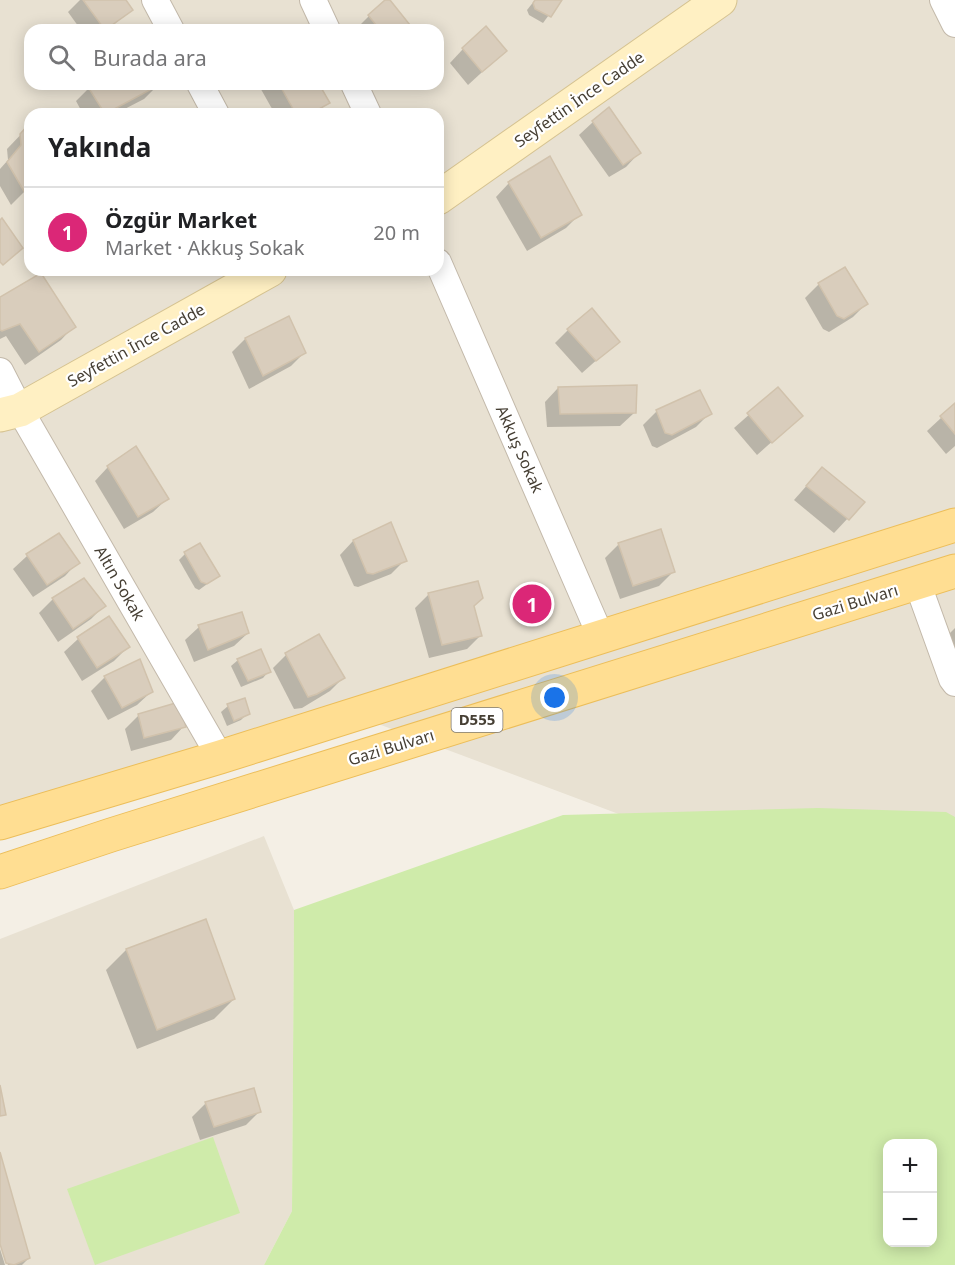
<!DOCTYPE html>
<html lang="tr">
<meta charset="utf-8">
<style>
:root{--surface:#fff;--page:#f6f6f6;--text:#202124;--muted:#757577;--line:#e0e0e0;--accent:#db2777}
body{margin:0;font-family:"Noto Sans",sans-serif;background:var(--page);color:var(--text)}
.controls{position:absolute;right:18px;bottom:18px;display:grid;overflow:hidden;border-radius:12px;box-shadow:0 3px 15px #0003}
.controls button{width:54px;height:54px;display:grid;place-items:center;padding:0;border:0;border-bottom:2px solid var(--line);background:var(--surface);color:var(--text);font:30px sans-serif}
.you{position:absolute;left:555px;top:698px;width:21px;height:21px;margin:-15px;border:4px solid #fff;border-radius:50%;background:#1a73e8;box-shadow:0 0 0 9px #1a73e833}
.badge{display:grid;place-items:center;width:39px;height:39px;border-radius:50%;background:var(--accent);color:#fff;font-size:20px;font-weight:700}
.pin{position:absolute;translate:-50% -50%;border:3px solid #fff;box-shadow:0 2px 6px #0006}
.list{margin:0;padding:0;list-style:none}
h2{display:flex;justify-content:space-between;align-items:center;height:78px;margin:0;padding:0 24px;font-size:26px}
h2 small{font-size:20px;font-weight:400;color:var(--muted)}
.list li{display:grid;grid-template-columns:39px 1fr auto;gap:18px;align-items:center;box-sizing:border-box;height:90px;padding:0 24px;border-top:2px solid var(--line)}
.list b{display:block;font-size:22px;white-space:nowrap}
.list p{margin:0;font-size:20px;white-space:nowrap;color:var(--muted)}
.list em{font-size:20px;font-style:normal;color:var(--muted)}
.icon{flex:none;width:33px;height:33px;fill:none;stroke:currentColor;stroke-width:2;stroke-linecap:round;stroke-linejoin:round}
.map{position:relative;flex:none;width:955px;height:1265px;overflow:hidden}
.search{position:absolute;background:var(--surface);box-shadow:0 3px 15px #0003;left:24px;top:24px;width:420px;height:66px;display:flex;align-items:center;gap:15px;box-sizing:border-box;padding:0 21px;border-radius:18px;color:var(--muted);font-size:22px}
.panel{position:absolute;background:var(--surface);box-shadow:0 3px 15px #0003;left:24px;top:108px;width:420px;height:168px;border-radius:18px}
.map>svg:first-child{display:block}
</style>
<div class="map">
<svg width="955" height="1265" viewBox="0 0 955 1265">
<rect width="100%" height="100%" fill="#f4efe5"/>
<!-- residential -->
<g fill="#e8e1d2" fill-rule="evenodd">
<path d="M0,0H955V940L333,707L0,809ZM30,30H438V84H30ZM30,114H438V270H30Z"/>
<polygon points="264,836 294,910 292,1211 264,1265 0,1265 0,939"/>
</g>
<!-- green -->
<g fill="#cfebaa" fill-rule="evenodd">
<path d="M818,808L946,812L955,817V1265H264L292,1211L294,910L563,815ZM888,1144H932V1242H888Z"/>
<polygon points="213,1137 240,1213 95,1265 67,1189"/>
</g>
<!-- shadow -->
<g fill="#0003">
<polygon points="80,0 124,0 131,9 108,30 81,30 68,12"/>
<polygon points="388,0 412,30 355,30 369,16"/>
<polygon points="535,0 560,0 543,23 529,15 527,10"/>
<polygon points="463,49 505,51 468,85 450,63"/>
<polygon points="90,84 157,84 158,85 144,99 115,114 83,114 76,101 87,90"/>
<polygon points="258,84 318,84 328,102 316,114 275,114"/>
<polygon points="593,122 639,153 626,167 609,177 579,135"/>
<polygon points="30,125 30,186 11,205 0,186 0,169 8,160 7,149"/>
<polygon points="509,183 580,214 566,228 527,251 496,197"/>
<polygon points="819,284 866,304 853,317 829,332 823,329 805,298"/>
<polygon points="0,299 74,326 61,340 25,365 6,336 0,339"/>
<polygon points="568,330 618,341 582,373 555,343"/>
<polygon points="245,339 304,353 291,366 249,389 232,352"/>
<polygon points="558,388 634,413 620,426 547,427 545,402"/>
<polygon points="778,389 801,416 757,455 734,428"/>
<polygon points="955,405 955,446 946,454 927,431"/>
<polygon points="657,411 710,413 696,427 657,448 652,446 643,425"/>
<polygon points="108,467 167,499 153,512 124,529 95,481"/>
<polygon points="809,483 863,502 834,533 794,500"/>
<polygon points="390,524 405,560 391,574 358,587 354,586 340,555 353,541"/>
<polygon points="660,531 673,572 659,586 620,599 605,558 618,545"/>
<polygon points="58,535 78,562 65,576 33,597 13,569 27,556"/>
<polygon points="185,554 218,576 199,590 195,588 179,560"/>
<polygon points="84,580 104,606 91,619 58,642 39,613 52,600"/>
<polygon points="477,582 473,606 480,636 467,649 429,658 415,608 428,595"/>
<polygon points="109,618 128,647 114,661 82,681 64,652 78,639"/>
<polygon points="199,627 248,633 234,646 194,662 185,640"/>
<polygon points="955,628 955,653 944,639"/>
<polygon points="286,655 343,678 330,691 302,708 294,709 273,668"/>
<polygon points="238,660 269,671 263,678 241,687 231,666"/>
<polygon points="105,677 151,692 137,705 108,720 91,691"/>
<polygon points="244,700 248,713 241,720 227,726 221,712 228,706"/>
<polygon points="139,715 184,726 171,740 131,751 125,729"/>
<polygon points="126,950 234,999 214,1019 137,1049 106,970"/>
<polygon points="206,1103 259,1112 246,1125 200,1140 192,1117"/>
<polygon points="0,1157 29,1258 22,1265 8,1265 0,1239"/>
<polygon points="0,1249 5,1265 0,1265"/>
</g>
<!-- building -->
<g fill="#d9cdbc" stroke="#d1c2ac" stroke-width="1.5">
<polygon points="83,0 126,0 133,10 105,30"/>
<polygon points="385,0 390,0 414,30 380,30 368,15"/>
<polygon points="535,0 562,0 551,17 535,9 533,3"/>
<polygon points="486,26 507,51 482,72 462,48"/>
<polygon points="92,84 159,84 159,85 105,114 88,87"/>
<polygon points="279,84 319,84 330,103 310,114 296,114"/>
<polygon points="609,107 641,153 623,165 592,121"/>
<polygon points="30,123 30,188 25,193 7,162 21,145 20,134"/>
<polygon points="550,156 582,215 541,238 508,182"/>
<polygon points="2,218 23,248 3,265 0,262 0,220"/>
<polygon points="845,267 868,304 844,319 837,316 818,283"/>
<polygon points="41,273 76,327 39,352 20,324 2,331 0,330 0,297"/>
<polygon points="592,308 620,342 596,361 567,329"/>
<polygon points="289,316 306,353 263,376 245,338"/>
<polygon points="637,385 636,413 560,414 558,387"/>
<polygon points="778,387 803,416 772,443 747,413"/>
<polygon points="700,390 712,414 672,435 665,433 656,410"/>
<polygon points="955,403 955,434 940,416"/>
<polygon points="136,446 169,499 138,517 107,466"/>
<polygon points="822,467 865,502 849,520 806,486"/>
<polygon points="391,522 407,561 373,574 367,573 353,540"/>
<polygon points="661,529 675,572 633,586 618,543"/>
<polygon points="59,533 80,563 47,585 26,554"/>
<polygon points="200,543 220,576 207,584 201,582 184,552"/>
<polygon points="84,578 106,606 73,629 52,598"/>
<polygon points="478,581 483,598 474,606 482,636 442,645 428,593"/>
<polygon points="242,612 249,633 208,650 198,625"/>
<polygon points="109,616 130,647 97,668 77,637"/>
<polygon points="319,634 345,678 317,694 308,697 285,653"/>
<polygon points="261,649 271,672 248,681 237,659"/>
<polygon points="140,659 153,692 122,708 104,676"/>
<polygon points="245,698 250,714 234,721 227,704"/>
<polygon points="179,702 186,727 144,738 138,714"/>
<polygon points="206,919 235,999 157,1030 126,949"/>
<polygon points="0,1085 6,1115 0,1116"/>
<polygon points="254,1088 261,1112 214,1127 205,1102"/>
<polygon points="0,1152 30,1258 14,1265 6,1263 0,1244"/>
</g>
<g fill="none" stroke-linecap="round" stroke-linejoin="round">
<defs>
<g id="minor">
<polyline points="155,0 171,30"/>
<polyline points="313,0 327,30"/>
<polyline points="943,0 955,24"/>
<polyline points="200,84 216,114"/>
<polyline points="354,84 368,114"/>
<polyline points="438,262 601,637"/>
<polyline points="0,371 20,410 220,757"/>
<polyline points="917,582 952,679 955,683"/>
</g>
<g id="secondary">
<polyline points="438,198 720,0"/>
<polyline points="0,415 20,410 270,270"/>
</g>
<g id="primary">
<polyline points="0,823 220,757 955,525"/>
<polyline points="0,872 111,835 955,571"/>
</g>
</defs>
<!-- minor casing -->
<use href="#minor" stroke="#c3b9aa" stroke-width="28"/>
<!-- secondary casing -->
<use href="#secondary" stroke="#d6c391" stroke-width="35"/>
<!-- primary casing -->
<use href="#primary" stroke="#ecbe5a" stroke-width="35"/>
<!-- minor -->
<use href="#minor" stroke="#fff" stroke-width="26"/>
<!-- secondary -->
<use href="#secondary" stroke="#fff0c3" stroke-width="33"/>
<!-- primary -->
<use href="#primary" stroke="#ffde92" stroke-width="33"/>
</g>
<g text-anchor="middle" stroke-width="4.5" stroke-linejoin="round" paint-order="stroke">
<!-- shield labels -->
<rect fill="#fff" stroke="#7e7971" stroke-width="1.5" x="451.5" y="708" width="51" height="24" rx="4.5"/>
<g font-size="15" font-weight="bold" fill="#463f34">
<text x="477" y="725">D555</text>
</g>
<!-- street labels -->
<g font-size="16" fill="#463f34" stroke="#fff">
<text transform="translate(579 99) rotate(-35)" y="6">Seyfettin İnce Cadde</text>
<text transform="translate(136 345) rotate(-29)" y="6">Seyfettin İnce Cadde</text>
<text transform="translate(520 449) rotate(66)" y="6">Akkuş Sokak</text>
<text transform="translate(120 583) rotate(60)" y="6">Altın Sokak</text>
<text transform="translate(855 602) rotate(-17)" y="6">Gazi Bulvarı</text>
<text transform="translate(391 747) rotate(-17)" y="6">Gazi Bulvarı</text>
</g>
</g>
</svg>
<div class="controls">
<button>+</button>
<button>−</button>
</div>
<div class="you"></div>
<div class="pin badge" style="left:532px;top:604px">1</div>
<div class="search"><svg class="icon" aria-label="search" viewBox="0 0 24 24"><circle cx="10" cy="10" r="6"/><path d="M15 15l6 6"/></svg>Burada ara</div>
<section class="panel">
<h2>Yakında<small></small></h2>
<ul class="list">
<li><span class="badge">1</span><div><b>Özgür Market</b><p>Market · Akkuş Sokak</p></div><em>20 m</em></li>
</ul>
</section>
</div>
